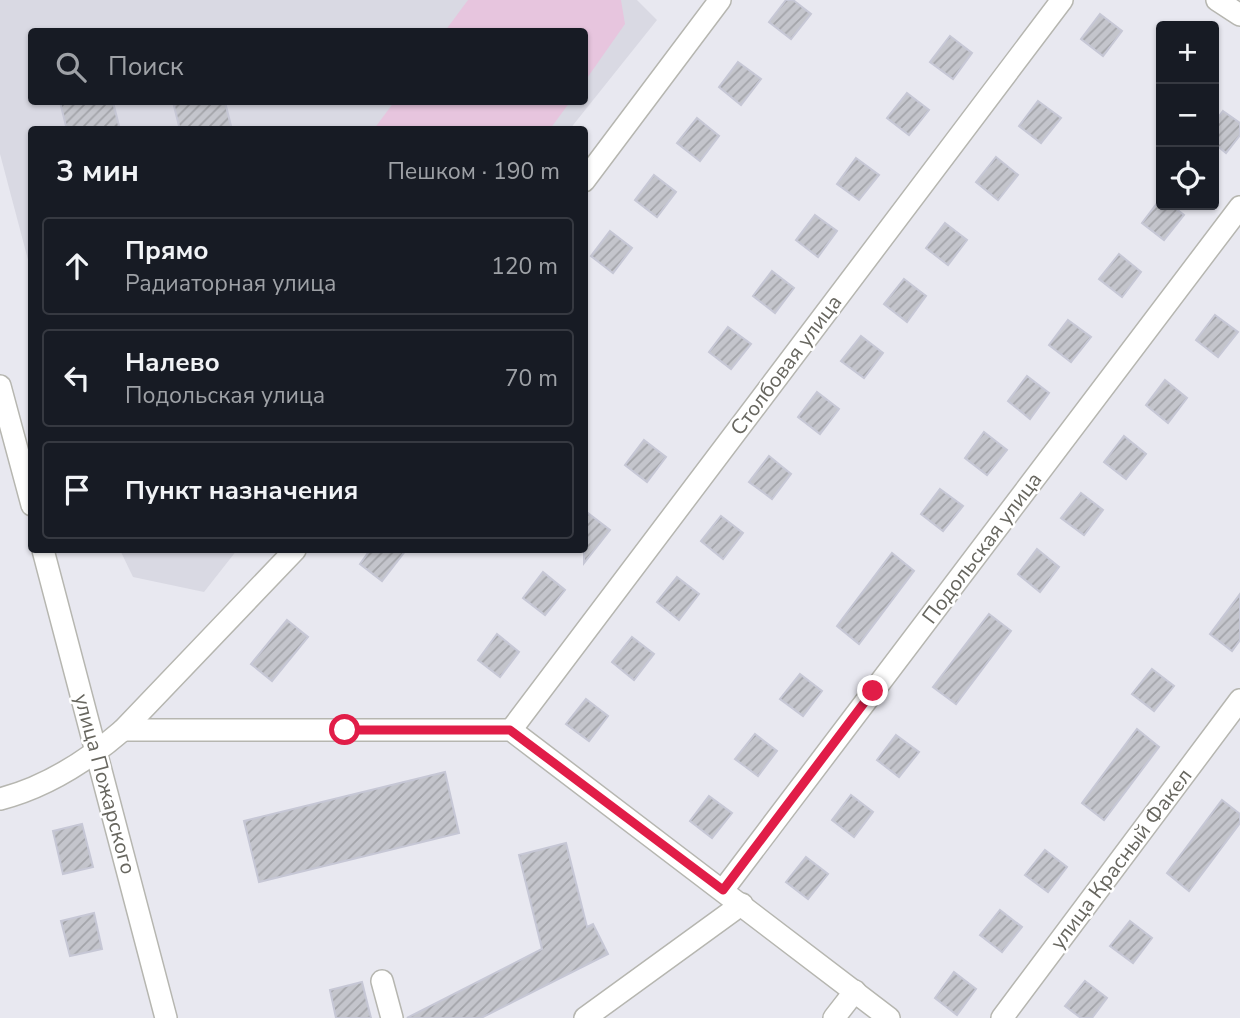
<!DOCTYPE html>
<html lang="ru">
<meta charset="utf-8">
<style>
:root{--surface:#171b24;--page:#20242c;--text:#f1f3f6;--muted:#9ea1a6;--line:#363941}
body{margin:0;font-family:"Nunito Sans",sans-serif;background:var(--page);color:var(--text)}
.controls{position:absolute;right:21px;top:21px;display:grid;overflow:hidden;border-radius:7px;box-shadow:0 2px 5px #0004}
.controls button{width:63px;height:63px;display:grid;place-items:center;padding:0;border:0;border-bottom:2px solid var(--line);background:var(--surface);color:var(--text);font:35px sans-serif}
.stop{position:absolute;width:21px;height:21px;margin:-16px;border:5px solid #e11d48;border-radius:50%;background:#fff}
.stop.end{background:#e11d48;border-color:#fff;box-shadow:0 2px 7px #0008}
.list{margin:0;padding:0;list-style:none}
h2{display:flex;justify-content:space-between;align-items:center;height:91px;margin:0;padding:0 28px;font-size:30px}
h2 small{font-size:23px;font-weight:400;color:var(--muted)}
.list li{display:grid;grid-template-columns:46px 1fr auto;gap:21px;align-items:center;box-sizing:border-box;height:98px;margin:0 14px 14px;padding:0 14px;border:2px solid var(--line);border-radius:7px}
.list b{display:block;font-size:26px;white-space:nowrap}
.list p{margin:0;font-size:23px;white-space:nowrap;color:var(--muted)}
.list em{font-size:23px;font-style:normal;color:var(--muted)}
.icon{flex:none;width:38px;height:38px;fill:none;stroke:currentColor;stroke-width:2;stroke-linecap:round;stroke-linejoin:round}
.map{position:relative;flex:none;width:1240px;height:1018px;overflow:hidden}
.search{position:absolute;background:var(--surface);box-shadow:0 2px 5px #0004;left:28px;top:28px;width:560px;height:77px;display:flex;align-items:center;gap:18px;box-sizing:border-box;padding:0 24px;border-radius:7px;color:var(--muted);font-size:26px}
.panel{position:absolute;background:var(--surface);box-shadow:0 2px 5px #0004;left:28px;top:126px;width:560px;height:427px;border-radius:7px}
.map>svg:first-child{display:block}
</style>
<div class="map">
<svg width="1240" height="1018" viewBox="0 0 1240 1018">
<defs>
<pattern id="building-hatch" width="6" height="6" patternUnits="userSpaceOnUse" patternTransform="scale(1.75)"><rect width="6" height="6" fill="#c4c5cc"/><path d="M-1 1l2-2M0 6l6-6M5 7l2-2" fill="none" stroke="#a3a4a9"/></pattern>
</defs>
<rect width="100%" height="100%" fill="#e8e8f0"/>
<!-- education -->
<g fill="#d9d9e3" fill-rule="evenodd">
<path d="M0,0H637L657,20L570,129L32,130L31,271L0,154ZM32,32H584V102H32Z"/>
<polygon points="120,550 237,550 204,592 133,577"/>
</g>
<!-- garden -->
<g fill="#e7c5de">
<polygon points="468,0 621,0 625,24 585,81 584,32 445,31"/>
<polygon points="394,102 570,102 550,129 374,129"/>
</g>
<!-- building -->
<g fill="url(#building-hatch)" stroke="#c6c7d5" stroke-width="2">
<polygon points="786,0 793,0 811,14 791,39 769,22"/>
<polygon points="1100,14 1122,31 1103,56 1081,39"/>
<polygon points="950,36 972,53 953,79 930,62"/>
<polygon points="738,62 761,79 741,105 719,87"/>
<polygon points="907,93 929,110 909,135 887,118"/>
<polygon points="1038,101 1061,118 1041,143 1019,126"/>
<polygon points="60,102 113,102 120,130 67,130"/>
<polygon points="173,102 225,102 232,130 180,130"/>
<polygon points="1223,111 1240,123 1240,135 1226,153 1214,143 1214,123"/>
<polygon points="697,118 719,136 700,161 677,143"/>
<polygon points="996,157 1018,175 998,200 976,182"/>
<polygon points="856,158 879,175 859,200 837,184"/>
<polygon points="654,175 676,192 657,217 635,200"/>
<polygon points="1161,198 1161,205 1171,205 1184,215 1164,240 1142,223"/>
<polygon points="815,215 837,231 818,257 796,240"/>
<polygon points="945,223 967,240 948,265 926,248"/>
<polygon points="610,231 632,248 613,273 591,256"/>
<polygon points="1119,254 1141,272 1122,297 1099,279"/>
<polygon points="772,271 794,288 775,313 753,296"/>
<polygon points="904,279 926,296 907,322 884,304"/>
<polygon points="1215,315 1238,332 1218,357 1196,340"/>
<polygon points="1068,320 1091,337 1071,362 1049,345"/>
<polygon points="728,327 751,344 731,369 709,352"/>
<polygon points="861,336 883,353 864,378 841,361"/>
<polygon points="1027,376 1049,393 1030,419 1008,401"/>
<polygon points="1165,380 1187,398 1168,423 1146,405"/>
<polygon points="817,392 839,409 820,434 798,417"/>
<polygon points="984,432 1007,450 987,475 965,458"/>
<polygon points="1124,436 1146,454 1126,479 1104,462"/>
<polygon points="644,440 666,457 647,482 625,465"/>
<polygon points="769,456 791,474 772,499 749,482"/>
<polygon points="940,489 963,506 943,531 921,514"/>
<polygon points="1081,493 1103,510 1084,535 1061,518"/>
<polygon points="584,510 610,530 584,563"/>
<polygon points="721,516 743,533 723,559 701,541"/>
<polygon points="1037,549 1059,567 1040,592 1018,574"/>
<polygon points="370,550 406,550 382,581 360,564"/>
<polygon points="892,553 914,571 859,644 837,626"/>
<polygon points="543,572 565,590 545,615 523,598"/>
<polygon points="677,577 699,594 679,620 657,602"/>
<polygon points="1240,594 1240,640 1232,651 1210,634"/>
<polygon points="989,614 1011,631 956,704 933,687"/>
<polygon points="287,620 308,637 272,681 251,664"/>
<polygon points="497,634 519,652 500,677 478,660"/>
<polygon points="632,637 654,654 634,680 612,662"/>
<polygon points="1152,669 1174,686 1154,711 1132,694"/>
<polygon points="800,674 822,691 803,716 780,699"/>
<polygon points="586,699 608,716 589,741 566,724"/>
<polygon points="1137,729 1159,747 1104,820 1082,803"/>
<polygon points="755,734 777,751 758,776 735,759"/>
<polygon points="896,735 919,752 899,777 877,760"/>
<polygon points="445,772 459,833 259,882 244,821"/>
<polygon points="851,795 873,812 854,837 832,820"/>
<polygon points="709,796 732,813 712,838 690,821"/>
<polygon points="1222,800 1240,814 1240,823 1189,891 1167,873"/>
<polygon points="82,824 93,867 63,874 53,831"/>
<polygon points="566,843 587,927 593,924 608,954 481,1018 407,1018 542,949 519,855"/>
<polygon points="1045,850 1067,867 1048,892 1025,875"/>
<polygon points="806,857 828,874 808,899 786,882"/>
<polygon points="1000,910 1022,927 1002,952 980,935"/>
<polygon points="94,913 102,949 70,956 61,921"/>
<polygon points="1130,921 1152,938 1133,963 1110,946"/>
<polygon points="954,972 976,989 957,1015 935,998"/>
<polygon points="1085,981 1107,998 1092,1018 1081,1018 1065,1006"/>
<polygon points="362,982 371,1018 336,1018 330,990"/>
</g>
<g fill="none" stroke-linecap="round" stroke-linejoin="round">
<defs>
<g id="minor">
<polyline points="1217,0 1240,15"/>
<polyline points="0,386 32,505"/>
<polyline points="43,550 166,1018"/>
<polyline points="123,730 511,730 889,1018"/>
<polyline points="511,730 1062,0"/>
<polyline points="723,890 1240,207"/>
<polyline points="382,981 392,1018"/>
<polyline points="585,1018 742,904"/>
<polyline points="834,1018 855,991"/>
<polyline points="1002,1018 1240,700"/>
</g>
<g id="tertiary">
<polyline points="584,181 720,0"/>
<path d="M0,799C47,787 87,761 123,730L295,550"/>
</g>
</defs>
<!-- minor casing -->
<use href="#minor" stroke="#b6b6b0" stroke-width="24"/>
<!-- tertiary casing -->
<use href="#tertiary" stroke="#b6b6b0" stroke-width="24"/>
<!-- minor -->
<use href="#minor" stroke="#fff" stroke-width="21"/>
<!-- tertiary -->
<use href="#tertiary" stroke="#fff" stroke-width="21"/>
</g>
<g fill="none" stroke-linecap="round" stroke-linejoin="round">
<!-- route -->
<polyline stroke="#e11d48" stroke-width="9" points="345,730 510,730 723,890 873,691"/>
</g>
<g text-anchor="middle" stroke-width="5" stroke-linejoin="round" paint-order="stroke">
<!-- street labels -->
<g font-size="21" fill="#67665f" stroke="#fff">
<text transform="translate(786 365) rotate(-53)" y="7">Столбовая улица</text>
<text transform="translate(982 548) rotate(-53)" y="7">Подольская улица</text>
<text transform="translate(105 784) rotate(75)" y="7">улица Пожарского</text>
<text transform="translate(1121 859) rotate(-53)" y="7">улица Красный Факел</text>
</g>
</g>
</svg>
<div class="controls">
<button>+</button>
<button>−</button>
<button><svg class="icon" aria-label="locate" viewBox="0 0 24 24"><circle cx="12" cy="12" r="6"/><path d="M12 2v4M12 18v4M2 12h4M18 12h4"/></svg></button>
</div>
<div class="stop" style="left:345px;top:730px"></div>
<div class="stop end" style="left:873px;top:691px"></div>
<div class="search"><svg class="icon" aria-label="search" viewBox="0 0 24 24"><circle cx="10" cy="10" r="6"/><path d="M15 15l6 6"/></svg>Поиск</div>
<section class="panel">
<h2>3 мин<small>Пешком · 190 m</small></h2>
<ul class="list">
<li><svg class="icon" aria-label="ahead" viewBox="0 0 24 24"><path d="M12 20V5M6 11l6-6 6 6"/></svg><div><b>Прямо</b><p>Радиаторная улица</p></div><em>120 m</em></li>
<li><svg class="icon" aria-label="left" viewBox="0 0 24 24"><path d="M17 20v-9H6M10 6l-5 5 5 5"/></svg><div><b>Налево</b><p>Подольская улица</p></div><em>70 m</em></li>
<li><svg class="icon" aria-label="arrive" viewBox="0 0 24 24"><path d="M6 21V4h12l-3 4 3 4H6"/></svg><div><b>Пункт назначения</b></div></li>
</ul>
</section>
</div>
